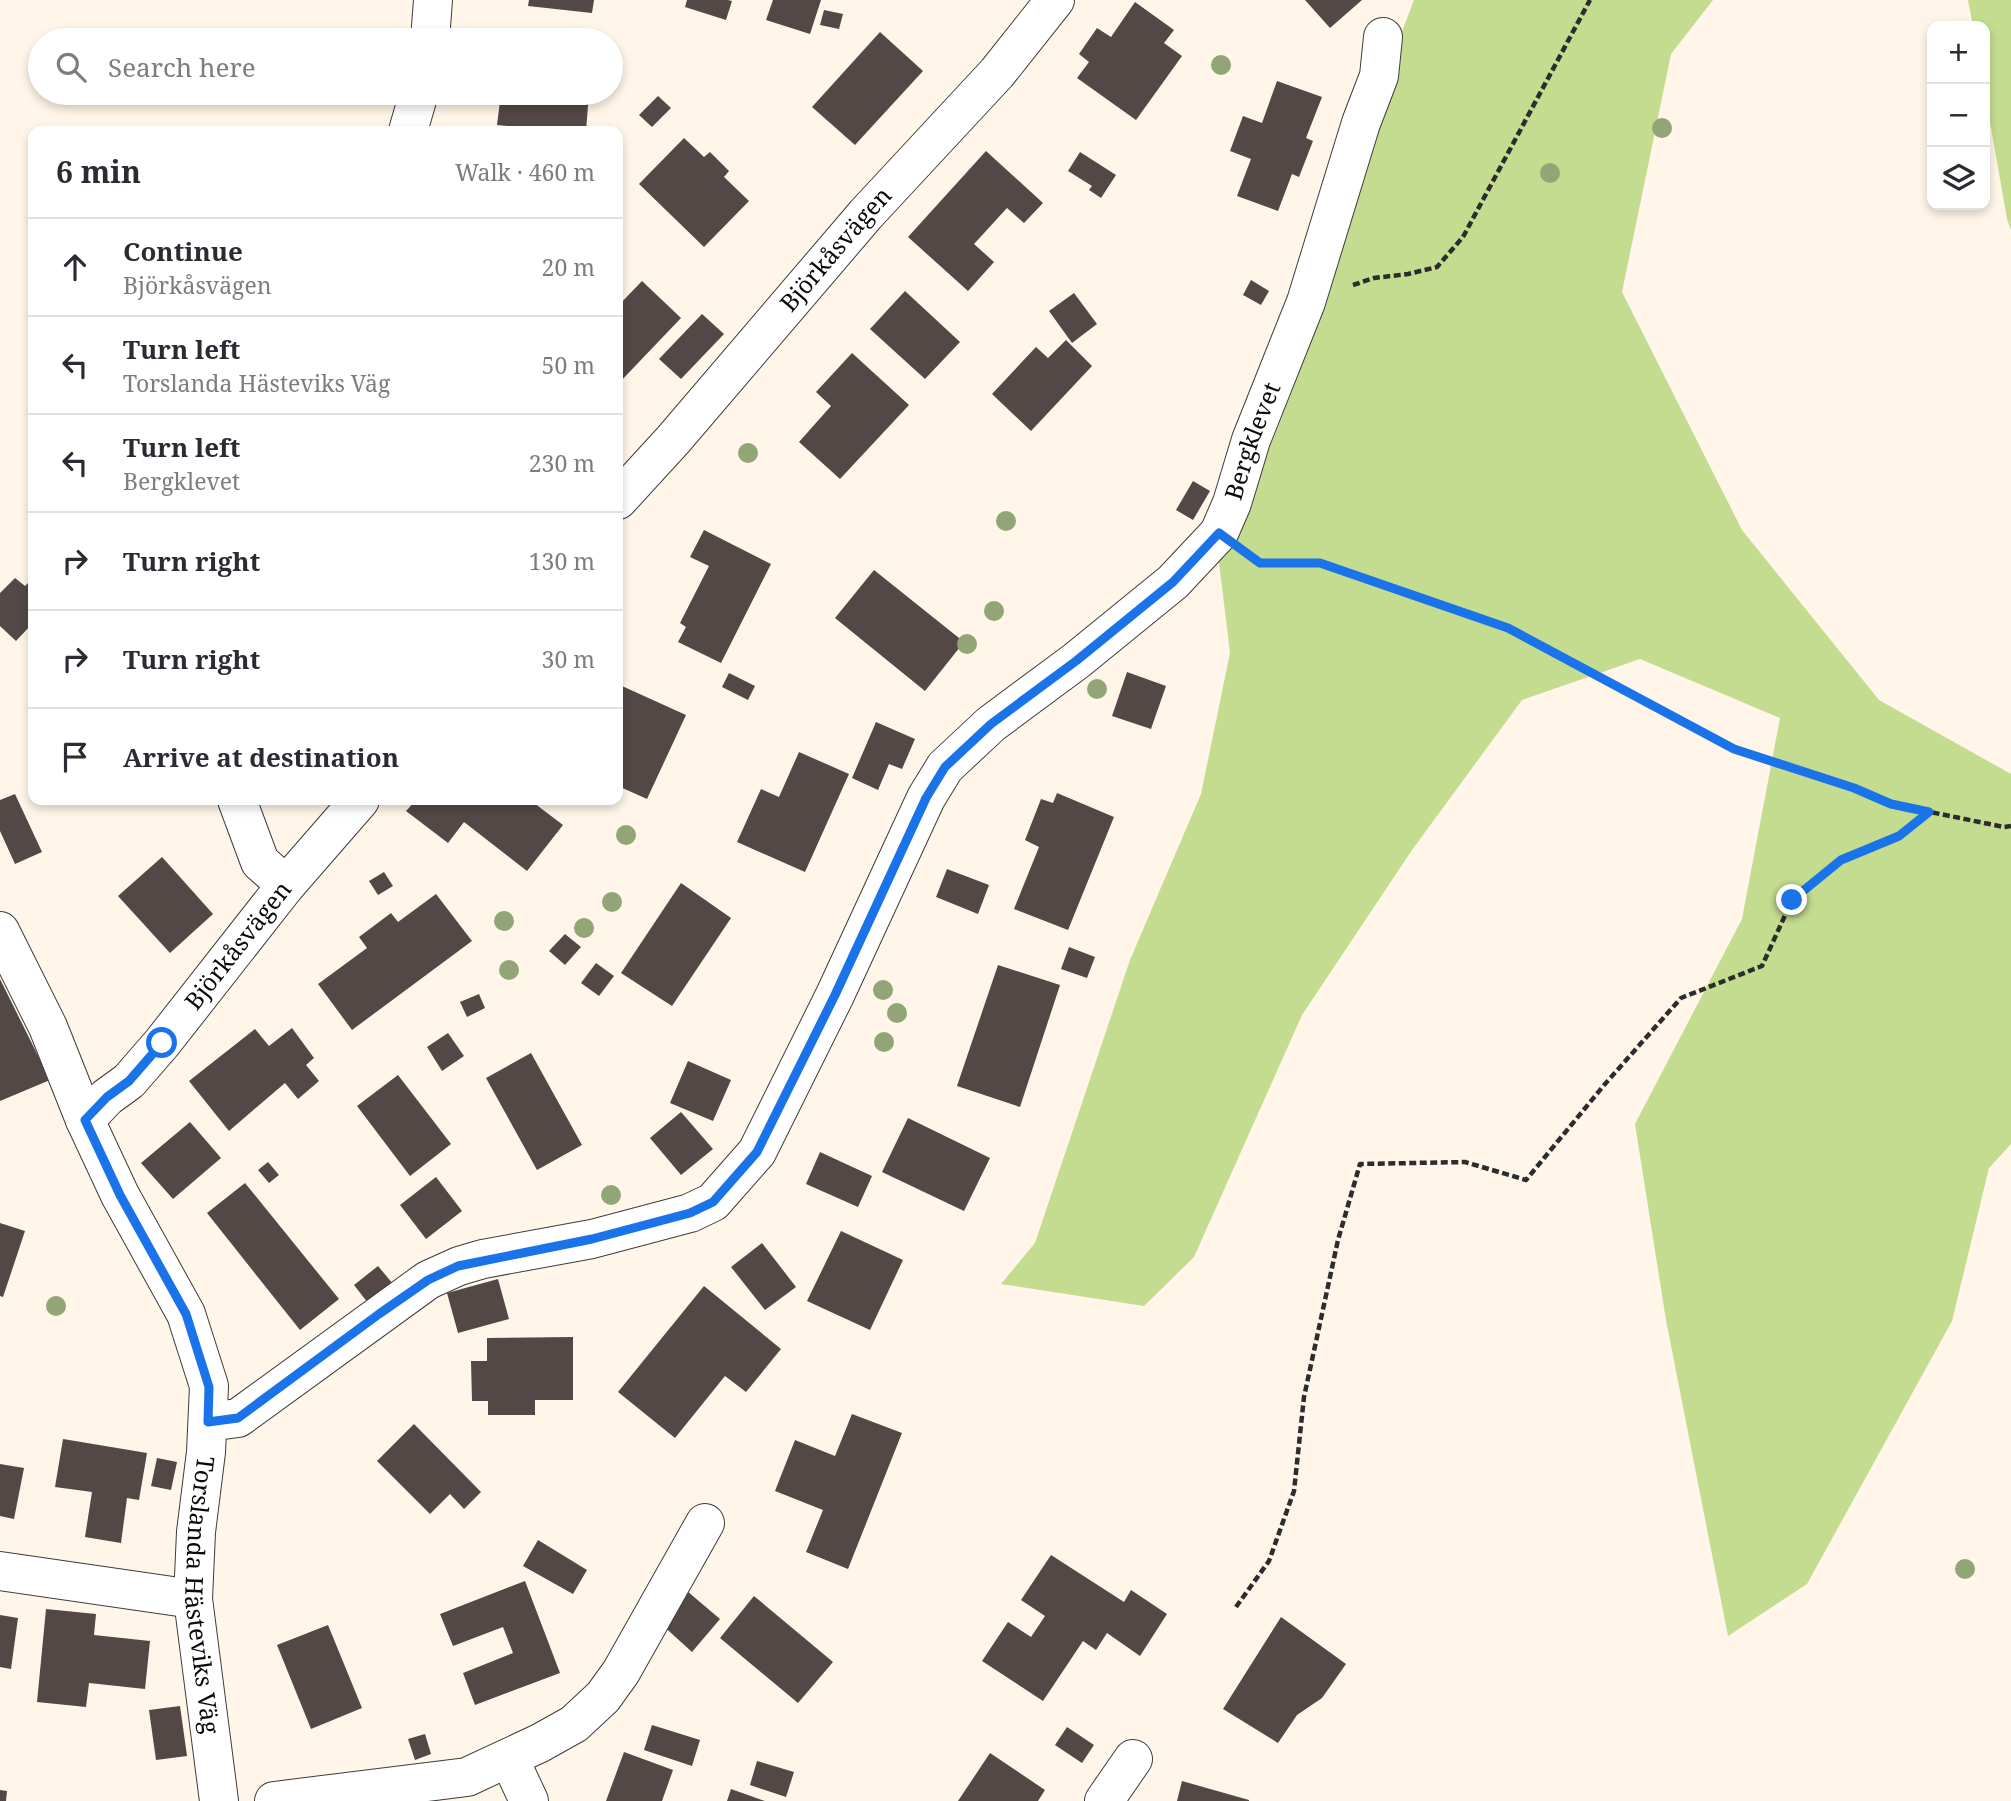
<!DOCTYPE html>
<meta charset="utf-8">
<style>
:root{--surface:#fff;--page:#f7f7f7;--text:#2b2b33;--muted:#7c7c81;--line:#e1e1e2}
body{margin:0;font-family:"Noto Serif",serif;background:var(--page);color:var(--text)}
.controls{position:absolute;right:21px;top:21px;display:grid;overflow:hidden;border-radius:14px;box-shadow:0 4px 10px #0003}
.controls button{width:63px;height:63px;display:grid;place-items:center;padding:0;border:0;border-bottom:2px solid var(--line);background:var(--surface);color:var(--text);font:35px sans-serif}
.stop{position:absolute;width:21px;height:21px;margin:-16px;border:5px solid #1a73e8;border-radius:50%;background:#fff}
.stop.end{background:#1a73e8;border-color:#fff;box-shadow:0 2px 7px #0008}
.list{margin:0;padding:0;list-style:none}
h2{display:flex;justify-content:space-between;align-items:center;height:91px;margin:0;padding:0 28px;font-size:30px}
h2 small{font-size:23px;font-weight:400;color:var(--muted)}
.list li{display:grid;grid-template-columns:46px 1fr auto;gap:21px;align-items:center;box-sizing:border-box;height:98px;padding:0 28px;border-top:2px solid var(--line)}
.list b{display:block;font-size:26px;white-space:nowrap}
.list p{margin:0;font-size:23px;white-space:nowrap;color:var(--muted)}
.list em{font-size:23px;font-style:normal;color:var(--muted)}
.icon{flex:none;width:38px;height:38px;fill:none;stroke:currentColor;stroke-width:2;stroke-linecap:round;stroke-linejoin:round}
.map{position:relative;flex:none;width:2011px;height:1801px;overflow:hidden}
.search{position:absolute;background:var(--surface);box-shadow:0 4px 10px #0003;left:28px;top:28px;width:595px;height:77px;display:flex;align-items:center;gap:18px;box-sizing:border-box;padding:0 24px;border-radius:38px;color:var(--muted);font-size:26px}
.panel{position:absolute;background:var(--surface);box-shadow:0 4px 10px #0003;left:28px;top:126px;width:595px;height:679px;border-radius:14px}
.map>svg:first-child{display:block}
</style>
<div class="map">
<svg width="2011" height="1801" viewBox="0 0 2011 1801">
<rect width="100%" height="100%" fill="#fff5e8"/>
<!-- forest -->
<g fill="#c3dc8f">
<polygon points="1414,0 1713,0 1671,54 1622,292 1742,530 1879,700 2011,774 2011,1144 1989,1168 1952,1321 1807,1584 1728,1636 1666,1320 1635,1124 1742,919 1780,718 1640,659 1522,700 1412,850 1302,1015 1194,1257 1144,1306 1001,1284 1035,1243 1130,960 1201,794 1230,653 1218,554 1374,105"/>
<polygon points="1968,0 2011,0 2011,230 2007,219 1985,93 1985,26 1973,26"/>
</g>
<!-- building -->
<g fill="#534846">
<polygon points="529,0 594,0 592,13 528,6"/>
<polygon points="687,0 728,0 732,1 726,20 685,7"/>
<polygon points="773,0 821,0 810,34 766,20"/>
<polygon points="1305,0 1362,0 1330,28"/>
<polygon points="1135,2 1174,30 1164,43 1182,56 1136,120 1077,78 1089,62 1079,54 1097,28 1111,37"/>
<polygon points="824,10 843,14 839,29 820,25"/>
<polygon points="880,32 923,71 855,145 812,107"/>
<polygon points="1277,81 1322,97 1306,138 1313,141 1299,177 1292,174 1278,211 1237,196 1251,159 1230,151 1243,116 1262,123"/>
<polygon points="501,93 589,93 586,131 519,131 519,127 497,125"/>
<polygon points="658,96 671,108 652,127 639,115"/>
<polygon points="684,138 704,157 710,152 729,171 724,177 749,201 704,247 639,184"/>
<polygon points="986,151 1043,203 1024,223 1007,208 974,244 994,262 968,291 908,237"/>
<polygon points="1080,152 1116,175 1101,198 1089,190 1092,186 1068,171"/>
<polygon points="1251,280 1269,291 1261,305 1243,295"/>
<polygon points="642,281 681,318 618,384 618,306"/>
<polygon points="905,291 960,342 925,379 870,329"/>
<polygon points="1074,293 1097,324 1072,343 1049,311"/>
<polygon points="702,314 724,334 681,379 659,359"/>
<polygon points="1066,340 1092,366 1031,431 992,394 1036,347 1048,358"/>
<polygon points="852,353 909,405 840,479 799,442 831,406 816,392"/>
<polygon points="1193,481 1210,491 1193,520 1176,510"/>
<polygon points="704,530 771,564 721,663 678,642 686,627 680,623 709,566 690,557"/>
<polygon points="874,570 964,642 925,691 835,618"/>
<polygon points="15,578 25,586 30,581 33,584 33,623 16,641 0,626 0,593"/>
<polygon points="1127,672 1166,686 1151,729 1112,716"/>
<polygon points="729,673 755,686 748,700 722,687"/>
<polygon points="622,686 686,715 647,799 618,786 618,696"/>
<polygon points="876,722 915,739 902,769 889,764 878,790 852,778"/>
<polygon points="799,752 849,774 805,872 737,842 761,789 779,797"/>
<polygon points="1057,793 1114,817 1068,930 1014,909 1039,847 1025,840 1041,799 1053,803"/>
<polygon points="15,794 42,852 15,864 0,831 0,800"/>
<polygon points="416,800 530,800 563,825 527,871 464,822 448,843 406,811"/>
<polygon points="162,857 213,914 170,953 118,896"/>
<polygon points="947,869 989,885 978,914 936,897"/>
<polygon points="384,872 393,886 378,895 369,881"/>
<polygon points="681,883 731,918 672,1006 621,973"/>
<polygon points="436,894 472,941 352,1030 318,984 367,948 359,937 391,913 398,922"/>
<polygon points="565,934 581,947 565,965 549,951"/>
<polygon points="1069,947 1095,957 1087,978 1061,969"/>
<polygon points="596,963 614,976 599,996 581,983"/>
<polygon points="998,965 1060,985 1020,1107 957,1086"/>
<polygon points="0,979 50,1080 0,1101"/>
<polygon points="479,994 485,1008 467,1017 460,1002"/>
<polygon points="292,1028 314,1058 306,1065 319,1081 298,1099 285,1083 229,1131 189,1081 255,1029 269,1046"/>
<polygon points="448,1033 464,1056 442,1071 427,1047"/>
<polygon points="531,1053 582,1145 537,1170 486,1078"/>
<polygon points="688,1061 731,1080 713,1121 670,1103"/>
<polygon points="398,1075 451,1144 410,1176 357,1106"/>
<polygon points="681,1112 713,1149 681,1175 650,1138"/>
<polygon points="908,1118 990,1158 964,1211 882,1172"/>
<polygon points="190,1122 221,1158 173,1199 141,1163"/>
<polygon points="820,1152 872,1176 858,1207 806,1184"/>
<polygon points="268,1162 279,1175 269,1183 258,1170"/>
<polygon points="436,1177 462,1211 426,1239 400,1205"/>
<polygon points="245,1183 339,1299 300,1330 207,1213"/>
<polygon points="0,1223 25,1231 3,1297 0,1296"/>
<polygon points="841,1231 903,1260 870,1330 807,1301"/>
<polygon points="762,1243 796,1287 765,1310 731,1267"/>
<polygon points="378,1266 393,1284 368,1303 354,1285"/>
<polygon points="498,1279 509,1319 458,1333 447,1293"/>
<polygon points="704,1286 781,1349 746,1392 725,1376 675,1438 618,1392"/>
<polygon points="573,1337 573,1400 535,1400 535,1415 488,1415 488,1401 472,1401 471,1361 487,1361 487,1338"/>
<polygon points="852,1414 902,1433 848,1569 806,1552 823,1510 775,1491 795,1440 835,1456"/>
<polygon points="414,1424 481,1492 464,1509 450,1494 430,1514 377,1461"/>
<polygon points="63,1439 147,1453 139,1500 127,1498 121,1543 85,1537 92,1492 55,1487"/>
<polygon points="157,1458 177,1462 171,1490 151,1486"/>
<polygon points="0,1464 24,1468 14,1519 0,1516"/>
<polygon points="538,1540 587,1570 573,1594 523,1566"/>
<polygon points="1051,1555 1124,1602 1131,1590 1167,1614 1140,1656 1107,1633 1096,1650 1083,1641 1043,1701 982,1661 1008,1622 1031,1637 1045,1616 1021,1600"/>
<polygon points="525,1581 560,1673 475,1705 463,1673 513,1653 503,1627 453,1646 440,1614"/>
<polygon points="687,1591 720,1619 692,1652 659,1622"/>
<polygon points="754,1596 833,1662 798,1703 720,1638"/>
<polygon points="46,1609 96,1614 94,1635 150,1641 145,1689 89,1683 86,1707 37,1702"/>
<polygon points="0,1615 18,1618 11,1669 0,1667"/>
<polygon points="1281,1617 1346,1664 1322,1698 1297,1715 1278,1743 1223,1709"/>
<polygon points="328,1625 362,1708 311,1729 277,1645"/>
<polygon points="180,1706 187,1756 156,1760 149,1710"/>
<polygon points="652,1725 700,1740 692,1766 644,1750"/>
<polygon points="1067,1727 1094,1745 1082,1763 1055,1745"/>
<polygon points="425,1734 431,1754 415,1760 408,1739"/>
<polygon points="624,1752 673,1770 662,1801 606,1801"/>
<polygon points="990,1753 1045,1790 1038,1801 958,1801"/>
<polygon points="757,1761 794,1772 786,1797 750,1785"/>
<polygon points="1182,1781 1249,1800 1249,1801 1177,1801"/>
<polygon points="731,1789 765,1801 727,1801"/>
<polygon points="0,1790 7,1791 6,1801 0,1801"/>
</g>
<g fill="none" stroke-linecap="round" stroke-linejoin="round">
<defs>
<g id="street">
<polyline points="430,40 433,0"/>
<polyline points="408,131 419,93"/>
<path id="s1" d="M618,500L673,440L866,214L997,73L1055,0"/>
<polyline points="237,800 260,862 286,885"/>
<path id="s2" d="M0,931L48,1027L85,1120L120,1195L186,1314L209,1386L206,1452L196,1532L193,1599L219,1801"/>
<path id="s3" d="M85,1120L107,1097L129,1081L162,1043L286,885L360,800"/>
<path id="s4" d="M208,1422L238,1418L428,1280L459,1266L483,1259L592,1239L690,1213L713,1202L757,1152L835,995L926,798L945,767L991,724L1076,661L1173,582L1219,533L1232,503L1251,440L1306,302L1361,123L1379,76L1383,37"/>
<polyline points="0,1571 193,1599"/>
<polyline points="509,1758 529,1801"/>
<polyline points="274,1801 467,1777 540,1743 574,1724 603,1697 621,1672 705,1523"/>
<polyline points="1104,1801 1133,1759"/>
</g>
</defs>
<!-- street casing -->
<use href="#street" stroke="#3d3d3d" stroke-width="40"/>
<!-- path -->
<g stroke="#2c2c2c" stroke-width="4.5" stroke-dasharray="7 3.5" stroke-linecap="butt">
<polyline points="1353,285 1374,278 1408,274 1437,267 1463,237 1590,0"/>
<polyline points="1251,557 1260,563 1320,563 1508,628 1734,749 1854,788 1891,804 2004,827 2011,826"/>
<polyline points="1236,1607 1269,1561 1294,1491 1304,1397 1338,1240 1360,1164 1465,1162 1526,1180 1605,1084 1681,998 1762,966 1792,900 1841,860 1899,836 1929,812"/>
</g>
<!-- street -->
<use href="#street" stroke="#fff" stroke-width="38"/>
</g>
<!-- trees -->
<g fill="#92a576">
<circle cx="1221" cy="65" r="10"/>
<circle cx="1662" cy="128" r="10"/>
<circle cx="1550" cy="173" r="10"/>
<circle cx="748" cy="453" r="10"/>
<circle cx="1006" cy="521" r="10"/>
<circle cx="994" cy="611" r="10"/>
<circle cx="967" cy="644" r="10"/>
<circle cx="1097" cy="689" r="10"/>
<circle cx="626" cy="835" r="10"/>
<circle cx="612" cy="902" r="10"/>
<circle cx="504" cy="921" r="10"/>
<circle cx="584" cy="928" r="10"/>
<circle cx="509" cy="970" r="10"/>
<circle cx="883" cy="990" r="10"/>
<circle cx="897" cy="1013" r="10"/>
<circle cx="884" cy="1042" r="10"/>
<circle cx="611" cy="1195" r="10"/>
<circle cx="56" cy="1306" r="10"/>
<circle cx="1965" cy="1569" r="10"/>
</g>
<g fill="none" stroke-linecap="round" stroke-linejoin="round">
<!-- route -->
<polyline stroke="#1a73e8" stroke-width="9" points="162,1043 129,1081 107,1097 85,1120 120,1195 186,1314 209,1387 208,1422 238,1418 379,1314 428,1280 458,1266 592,1239 690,1213 713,1202 757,1152 835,995 926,798 945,767 991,724 1076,661 1173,582 1219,533 1260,563 1320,563 1508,628 1734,749 1854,788 1891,804 1929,812 1899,836 1841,860 1792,900"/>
</g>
<g text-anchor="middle" stroke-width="7" stroke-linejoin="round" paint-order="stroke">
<!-- street labels -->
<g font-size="24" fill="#0a0a0a" stroke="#fff">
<text dy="8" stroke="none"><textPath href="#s1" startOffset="332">Björkåsvägen</textPath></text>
<text dy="8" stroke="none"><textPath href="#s4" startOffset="1516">Bergklevet</textPath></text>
<text dy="8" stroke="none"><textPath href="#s3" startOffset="233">Björkåsvägen</textPath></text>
<text dy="8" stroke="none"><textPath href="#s2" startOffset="712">Torslanda Hästeviks Väg</textPath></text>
</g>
</g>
</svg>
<div class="controls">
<button>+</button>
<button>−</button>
<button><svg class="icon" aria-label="layers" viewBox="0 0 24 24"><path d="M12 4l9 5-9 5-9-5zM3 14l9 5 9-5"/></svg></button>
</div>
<div class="stop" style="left:162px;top:1043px"></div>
<div class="stop end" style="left:1792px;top:900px"></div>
<div class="search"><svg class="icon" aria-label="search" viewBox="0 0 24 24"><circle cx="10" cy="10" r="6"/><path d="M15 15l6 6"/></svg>Search here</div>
<section class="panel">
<h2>6 min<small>Walk · 460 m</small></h2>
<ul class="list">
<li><svg class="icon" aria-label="ahead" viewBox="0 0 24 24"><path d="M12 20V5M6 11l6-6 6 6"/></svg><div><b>Continue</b><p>Björkåsvägen</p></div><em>20 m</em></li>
<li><svg class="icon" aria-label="left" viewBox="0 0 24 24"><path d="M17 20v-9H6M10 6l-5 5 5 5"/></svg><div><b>Turn left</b><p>Torslanda Hästeviks Väg</p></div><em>50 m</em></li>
<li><svg class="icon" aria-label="left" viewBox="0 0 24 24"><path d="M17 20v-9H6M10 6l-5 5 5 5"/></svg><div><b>Turn left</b><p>Bergklevet</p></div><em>230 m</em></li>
<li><svg class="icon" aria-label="right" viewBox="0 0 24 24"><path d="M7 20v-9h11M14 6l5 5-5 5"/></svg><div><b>Turn right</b></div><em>130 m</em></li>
<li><svg class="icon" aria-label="right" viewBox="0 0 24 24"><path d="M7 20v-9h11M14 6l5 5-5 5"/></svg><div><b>Turn right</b></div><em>30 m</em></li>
<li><svg class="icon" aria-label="arrive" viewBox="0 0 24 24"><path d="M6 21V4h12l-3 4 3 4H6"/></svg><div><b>Arrive at destination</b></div></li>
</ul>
</section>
</div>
